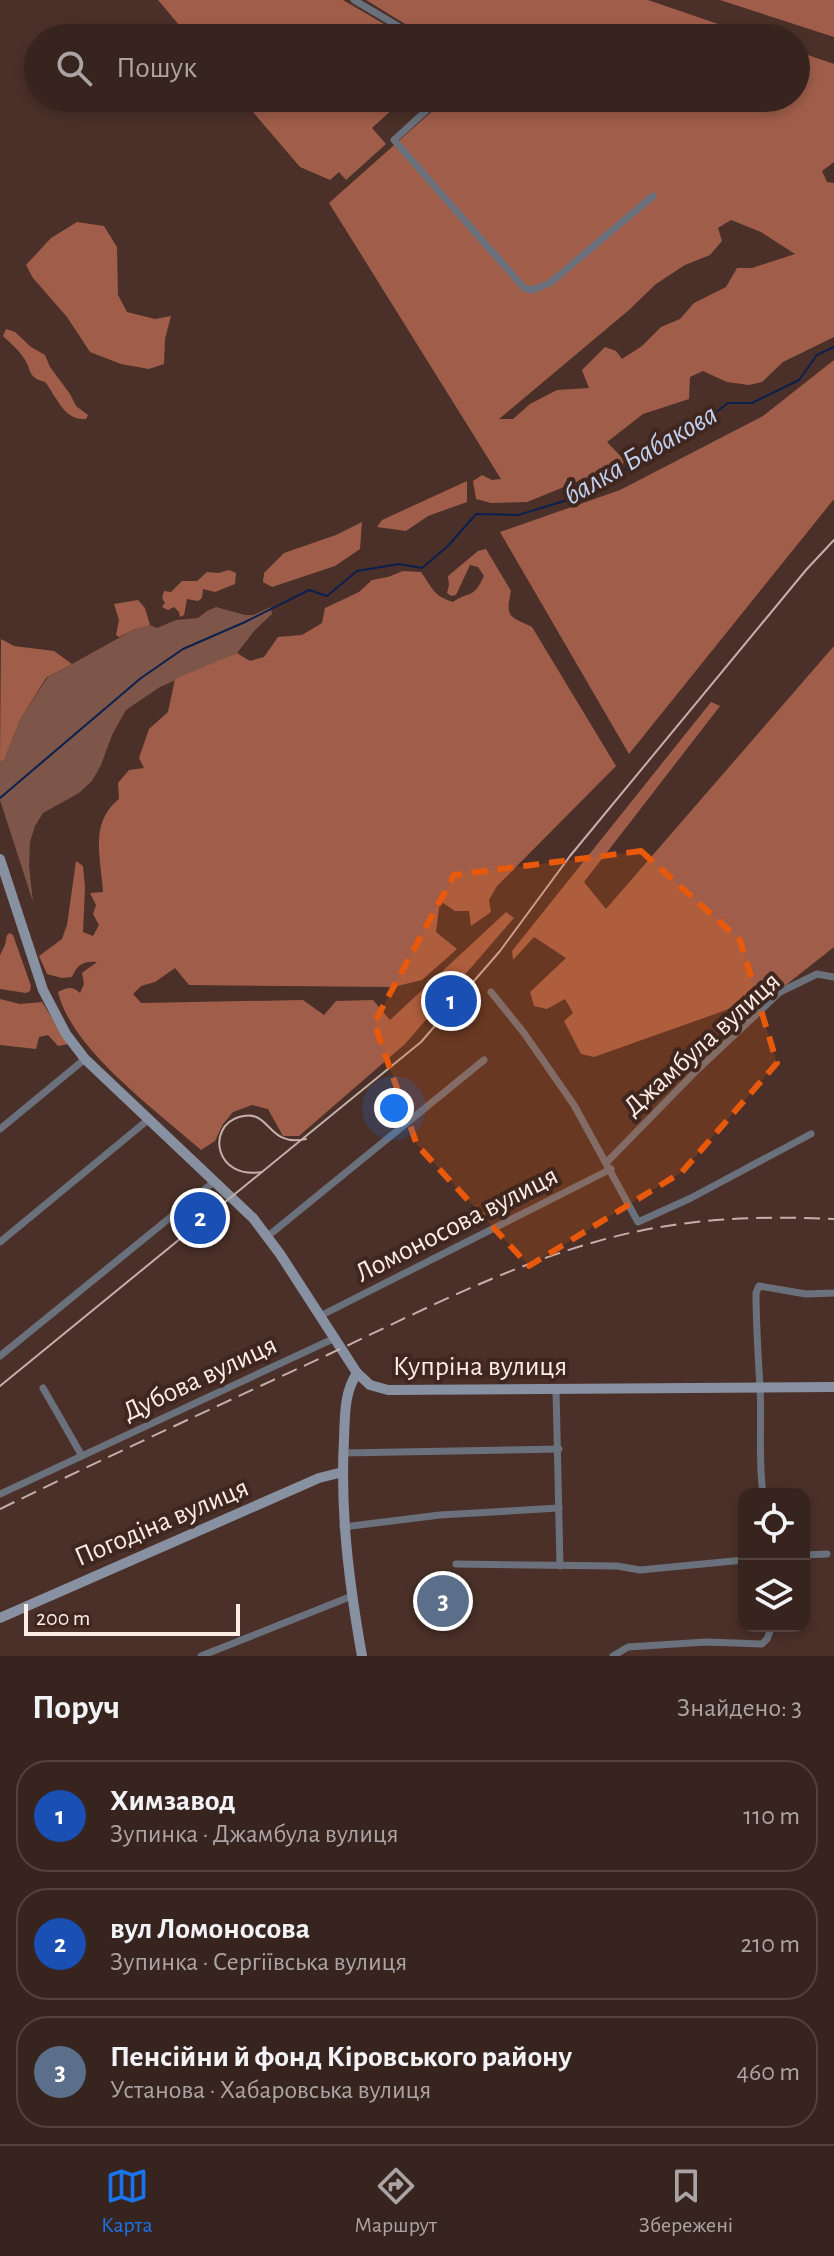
<!DOCTYPE html>
<html lang="uk">
<meta charset="utf-8">
<style>
:root{--surface:#38241e;--page:#43302b;--text:#f1f3f6;--muted:#aba4a4;--line:#52413c;--accent:#1a73e8}
body{margin:0;font-family:"Alegreya Sans",sans-serif;background:var(--page);color:var(--text)}
.controls{position:absolute;right:24px;bottom:24px;display:grid;overflow:hidden;border-radius:16px;box-shadow:0 4px 12px #0003}
.controls button{width:72px;height:72px;display:grid;place-items:center;padding:0;border:0;border-bottom:2px solid var(--line);background:var(--surface);color:var(--text);font:40px sans-serif}
.scale{position:absolute;left:24px;bottom:20px;width:216px;box-sizing:border-box;padding-left:8px;border:4px solid #fdece6;border-top:0;font-size:22px;line-height:28px;white-space:nowrap;color:#fdece6;-webkit-text-stroke:6px #3f261e;paint-order:stroke}
.you{position:absolute;left:394px;top:1108px;width:28px;height:28px;margin:-20px;border:6px solid #fff;border-radius:50%;background:#1a73e8;box-shadow:0 0 0 12px #1a73e833}
.badge{display:grid;place-items:center;width:52px;height:52px;border-radius:50%;background:var(--accent);color:#fff;font-size:26px;font-weight:700}
.pin{position:absolute;translate:-50% -50%;border:4px solid #fff;box-shadow:0 2px 8px #0006}
.list{margin:0;padding:0;list-style:none}
h2{display:flex;justify-content:space-between;align-items:center;height:104px;margin:0;padding:0 32px;font-size:34px}
h2 small{font-size:26px;font-weight:400;color:var(--muted)}
.list li{display:grid;grid-template-columns:52px 1fr auto;gap:24px;align-items:center;box-sizing:border-box;height:112px;margin:0 16px 16px;padding:0 16px;border:2px solid var(--line);border-radius:32px}
.list b{display:block;font-size:30px;white-space:nowrap}
.list p{margin:0;font-size:26px;white-space:nowrap;color:var(--muted)}
.list em{font-size:26px;font-style:normal;color:var(--muted)}
.icon{flex:none;width:44px;height:44px;fill:none;stroke:currentColor;stroke-width:2;stroke-linecap:round;stroke-linejoin:round}
.map{position:relative;flex:none;width:834px;height:1656px;overflow:hidden}
.search{position:absolute;background:var(--surface);box-shadow:0 4px 12px #0003;left:24px;right:24px;top:24px;height:88px;display:flex;align-items:center;gap:20px;box-sizing:border-box;padding:0 28px;border-radius:44px;color:var(--muted);font-size:30px}
.sheet{height:488px;background:var(--surface)}
nav{display:flex;justify-content:space-around;align-items:center;box-sizing:border-box;height:112px;border-top:2px solid var(--line);background:var(--surface);font-size:22px;color:var(--muted)}
nav a{display:grid;justify-items:center;gap:4px}
nav .on{color:var(--accent)}
.map>svg:first-child{display:block}
</style>
<div class="map">
<svg width="834" height="1656" viewBox="0 0 834 1656">
<rect width="100%" height="100%" fill="#4a3028"/>
<!-- green -->
<polygon fill="#7d5549" points="216,607 245,615 253,615 271,607 272,614 255,630 237,653 160,687 126,710 112,735 101,765 92,781 79,793 43,813 35,826 30,842 29,866 33,902 0,800 0,762 4,760 20,720 47,678 133,630 150,625 157,628 176,620 198,618 207,611"/>
<!-- forest -->
<g fill="#a05e4a" fill-rule="evenodd">
<polygon points="158,0 343,0 408,38 190,38"/>
<polygon points="366,0 648,0 759,38 428,38"/>
<polygon points="720,0 834,0 834,37"/>
<path d="M796,51L834,64V162L822,171L827,182L834,183V337L783,362L762,382L749,385L727,382L703,371L690,377L689,399L643,414L607,442L626,462L527,502L491,503L476,499L473,481L482,475L492,480L501,479L329,203L447,98H796ZM731,220L761,232L795,254L752,268H737L726,287L694,303L680,319L661,327L642,346L622,359L616,351L605,347L582,370L589,388L557,390L530,404L513,419H499L629,310L656,284L685,265L710,255L722,241L718,228Z"/>
<polygon points="241,98 405,98 372,128 386,144 346,180 339,172 330,180 300,167"/>
<polygon points="77,222 104,226 117,247 118,295 127,312 155,319 171,316 165,339 164,364 149,369 121,364 90,352 67,317 33,278 26,265 51,238"/>
<path d="M6,329L15,332L31,347L45,355L50,367L70,394L76,406L88,415L86,419C64,421 57,397 45,382C26,377 33,370 23,357C18,349 10,343 3,336Z"/>
<polygon points="834,360 834,499 629,754 500,532 620,490 763,416"/>
<polygon points="467,481 467,502 428,516 406,531 377,527 382,520"/>
<polygon points="362,522 360,549 335,566 272,587 263,582 264,573 284,553 336,535"/>
<path d="M486,549L511,591C505,618 510,616 532,627L616,766L497,886L489,900L491,912L471,926L469,911H455L440,901L436,932L457,949L422,980L393,987L189,985L175,968L155,982L141,986L133,994L141,1003L303,1000L324,1015L336,1001L373,1000L390,1020L506,912L514,918L405,1044L299,1136H283L268,1109L252,1105L233,1112L223,1124L215,1141L201,1150C157,1111 71,1049 58,992C68,987 73,986 80,993L84,984L82,973L97,962C83,961 77,965 72,977L62,978L47,974L39,956L62,939L67,925L76,861L83,866L85,888L83,932L93,936L99,925L93,914L96,905L90,893L103,892C101,858 89,823 119,799L118,783L129,770L144,768L139,758L149,729L168,712L175,679L237,653L250,661L264,657L278,637L302,635L322,623L325,608L359,592L372,580L388,577L403,571L421,572C432,587 433,596 453,602C470,590 473,600 484,576L478,567L470,565L456,595L451,596L447,593L449,585L448,576L478,551Z"/>
<polygon points="229,570 236,573 235,584 215,592 203,589 202,598 198,601 187,599 184,615 180,617 179,612 174,607 168,610 162,607 165,603 162,598 164,591 171,592 182,581 197,581 207,572 218,573"/>
<polygon points="138,600 145,608 150,625 133,630 119,637 116,635 119,620 114,604"/>
<polygon points="1,639 14,646 54,651 72,664 46,678 20,720 4,760 0,762"/>
<polygon points="834,646 834,947 777,992 594,1057 581,1054 564,1021 573,1013 565,999 547,1009 534,1006 530,992 566,958 534,937 513,960 512,951 711,702 720,706 584,882 606,909"/>
<polygon points="10,933 13,935 31,986 30,991 26,993 0,989 0,955 5,945 7,935"/>
<polygon points="0,999 20,1004 42,1002 68,1044 58,1046 48,1035 39,1037 36,1049 0,1045"/>
</g>
<g fill="none" stroke-linecap="round" stroke-linejoin="round">
<!-- stream -->
<polyline stroke="#0a204f" stroke-width="2" points="0,798 141,678 183,649 245,622 309,590 327,596 357,571 399,564 422,568 448,546 476,514 518,515 581,496 630,466 679,429 699,425 728,403 752,403 799,380 817,355 834,347"/>
<!-- street -->
<g stroke="#6b717c" stroke-width="7">
<polyline points="354,0 418,38"/>
<polyline points="440,98 394,140 524,288 532,290 550,283 653,196"/>
<polyline points="491,992 524,1033 574,1105 638,1222 691,1198 811,1134"/>
<polyline points="0,1129 85,1059"/>
<polyline points="607,1162 694,1073 780,992 817,974 834,977"/>
<polyline points="268,1236 484,1060"/>
<polyline points="0,1242 149,1119"/>
<polyline points="320,1316 611,1169"/>
<polyline points="0,1356 215,1181"/>
<polyline points="43,1388 82,1456"/>
<polyline points="556,1389 560,1566"/>
<polyline points="343,1453 559,1449"/>
<polyline points="0,1494 335,1338"/>
<path d="M763,1494C758,1458 762,1423 760,1387C758,1355 756,1324 756,1293L759,1286L806,1294L834,1293"/>
<polyline points="343,1527 440,1515 559,1508"/>
<polyline points="804,1555 827,1554"/>
<polyline points="456,1564 617,1566 640,1570 744,1560"/>
<polyline points="201,1656 352,1596"/>
<polyline points="613,1656 628,1647 706,1642 762,1644 767,1639 772,1626"/>
</g>
<!-- secondary -->
<g stroke="#8891a2" stroke-width="10">
<polyline points="0,859 43,990 66,1034 85,1059 253,1218 280,1254 357,1373 370,1385 388,1390 834,1387"/>
<path d="M357,1373C344,1393 345,1415 344,1439C340,1512 349,1583 362,1656"/>
<polyline points="0,1618 319,1478 343,1472"/>
</g>
<!-- tram -->
<g stroke="#c4b0a9" stroke-width="2">
<path d="M262,1172C215,1180 206,1127 239,1117C271,1107 266,1148 306,1139"/>
<polyline points="0,1386 421,1042 500,951 570,856 806,570 834,540"/>
</g>
<!-- rail -->
<path stroke="#c4b0a9" stroke-width="2" stroke-dasharray="16 8" stroke-linecap="butt" d="M0,1509C107,1457 215,1407 323,1357C411,1316 500,1269 595,1242C673,1219 753,1215 834,1219"/>
</g>
<!-- marked area -->
<path fill="#e8590c" fill-opacity="0.2" stroke="#e8590c" stroke-width="6" stroke-dasharray="16 10" stroke-linejoin="round" d="M641,851L740,940L777,1063L682,1172L529,1266L417,1145L374,1023L454,875Z"/>
<g text-anchor="middle" stroke-width="8" stroke-linejoin="round" paint-order="stroke">
<!-- street labels -->
<g font-size="28" fill="#fdece6" stroke="#3f261e">
<text transform="translate(701 1043) rotate(-42)" y="10">Джамбула вулиця</text>
<text transform="translate(456 1223) rotate(-27)" y="10">Ломоносова вулиця</text>
<text x="480" y="1375">Купріна вулиця</text>
<text transform="translate(199 1377) rotate(-25)" y="10">Дубова вулиця</text>
<text transform="translate(161 1521) rotate(-23)" y="10">Погодіна вулиця</text>
</g>
<!-- water labels -->
<g font-size="30" font-style="italic" fill="#c0d1f1" stroke="#3f261e">
<text transform="translate(640 454) rotate(-30)" y="10">балка Бабакова</text>
</g>
</g>
</svg>
<div class="controls">
<button><svg class="icon" aria-label="locate" viewBox="0 0 24 24"><circle cx="12" cy="12" r="6"/><path d="M12 2v4M12 18v4M2 12h4M18 12h4"/></svg></button>
<button><svg class="icon" aria-label="layers" viewBox="0 0 24 24"><path d="M12 4l9 5-9 5-9-5zM3 14l9 5 9-5"/></svg></button>
</div>
<div class="scale">200 m</div>
<div class="you"></div>
<div class="pin badge" style="left:451px;top:1001px;background:#1a4fb4">1</div>
<div class="pin badge" style="left:200px;top:1218px;background:#1a4fb4">2</div>
<div class="pin badge" style="left:443px;top:1601px;background:#5c6f8a">3</div>
<div class="search"><svg class="icon" aria-label="search" viewBox="0 0 24 24"><circle cx="10" cy="10" r="6"/><path d="M15 15l6 6"/></svg>Пошук</div>
</div>
<section class="sheet">
<h2>Поруч<small>Знайдено: 3</small></h2>
<ul class="list">
<li><span class="badge" style="background:#1a4fb4">1</span><div><b>Химзавод</b><p>Зупинка · Джамбула вулиця</p></div><em>110 m</em></li>
<li><span class="badge" style="background:#1a4fb4">2</span><div><b>вул Ломоносова</b><p>Зупинка · Сергіївська вулиця</p></div><em>210 m</em></li>
<li><span class="badge" style="background:#5c6f8a">3</span><div><b>Пенсійни й фонд Кіровського району</b><p>Установа · Хабаровська вулиця</p></div><em>460 m</em></li>
</ul>
</section>
<nav>
<a class="on"><svg class="icon" aria-label="map" viewBox="0 0 24 24"><path d="M3 6l6-2 6 2 6-2v14l-6 2-6-2-6 2zM9 4v14M15 6v14"/></svg>Карта</a>
<a><svg class="icon" aria-label="directions" viewBox="0 0 24 24"><path d="M12 3l9 9-9 9-9-9zM9 14v-3h6M13 9l2 2-2 2"/></svg>Маршрут</a>
<a><svg class="icon" aria-label="saved" viewBox="0 0 24 24"><path d="M7 4h10v16l-5-4-5 4z"/></svg>Збережені</a>
</nav>
